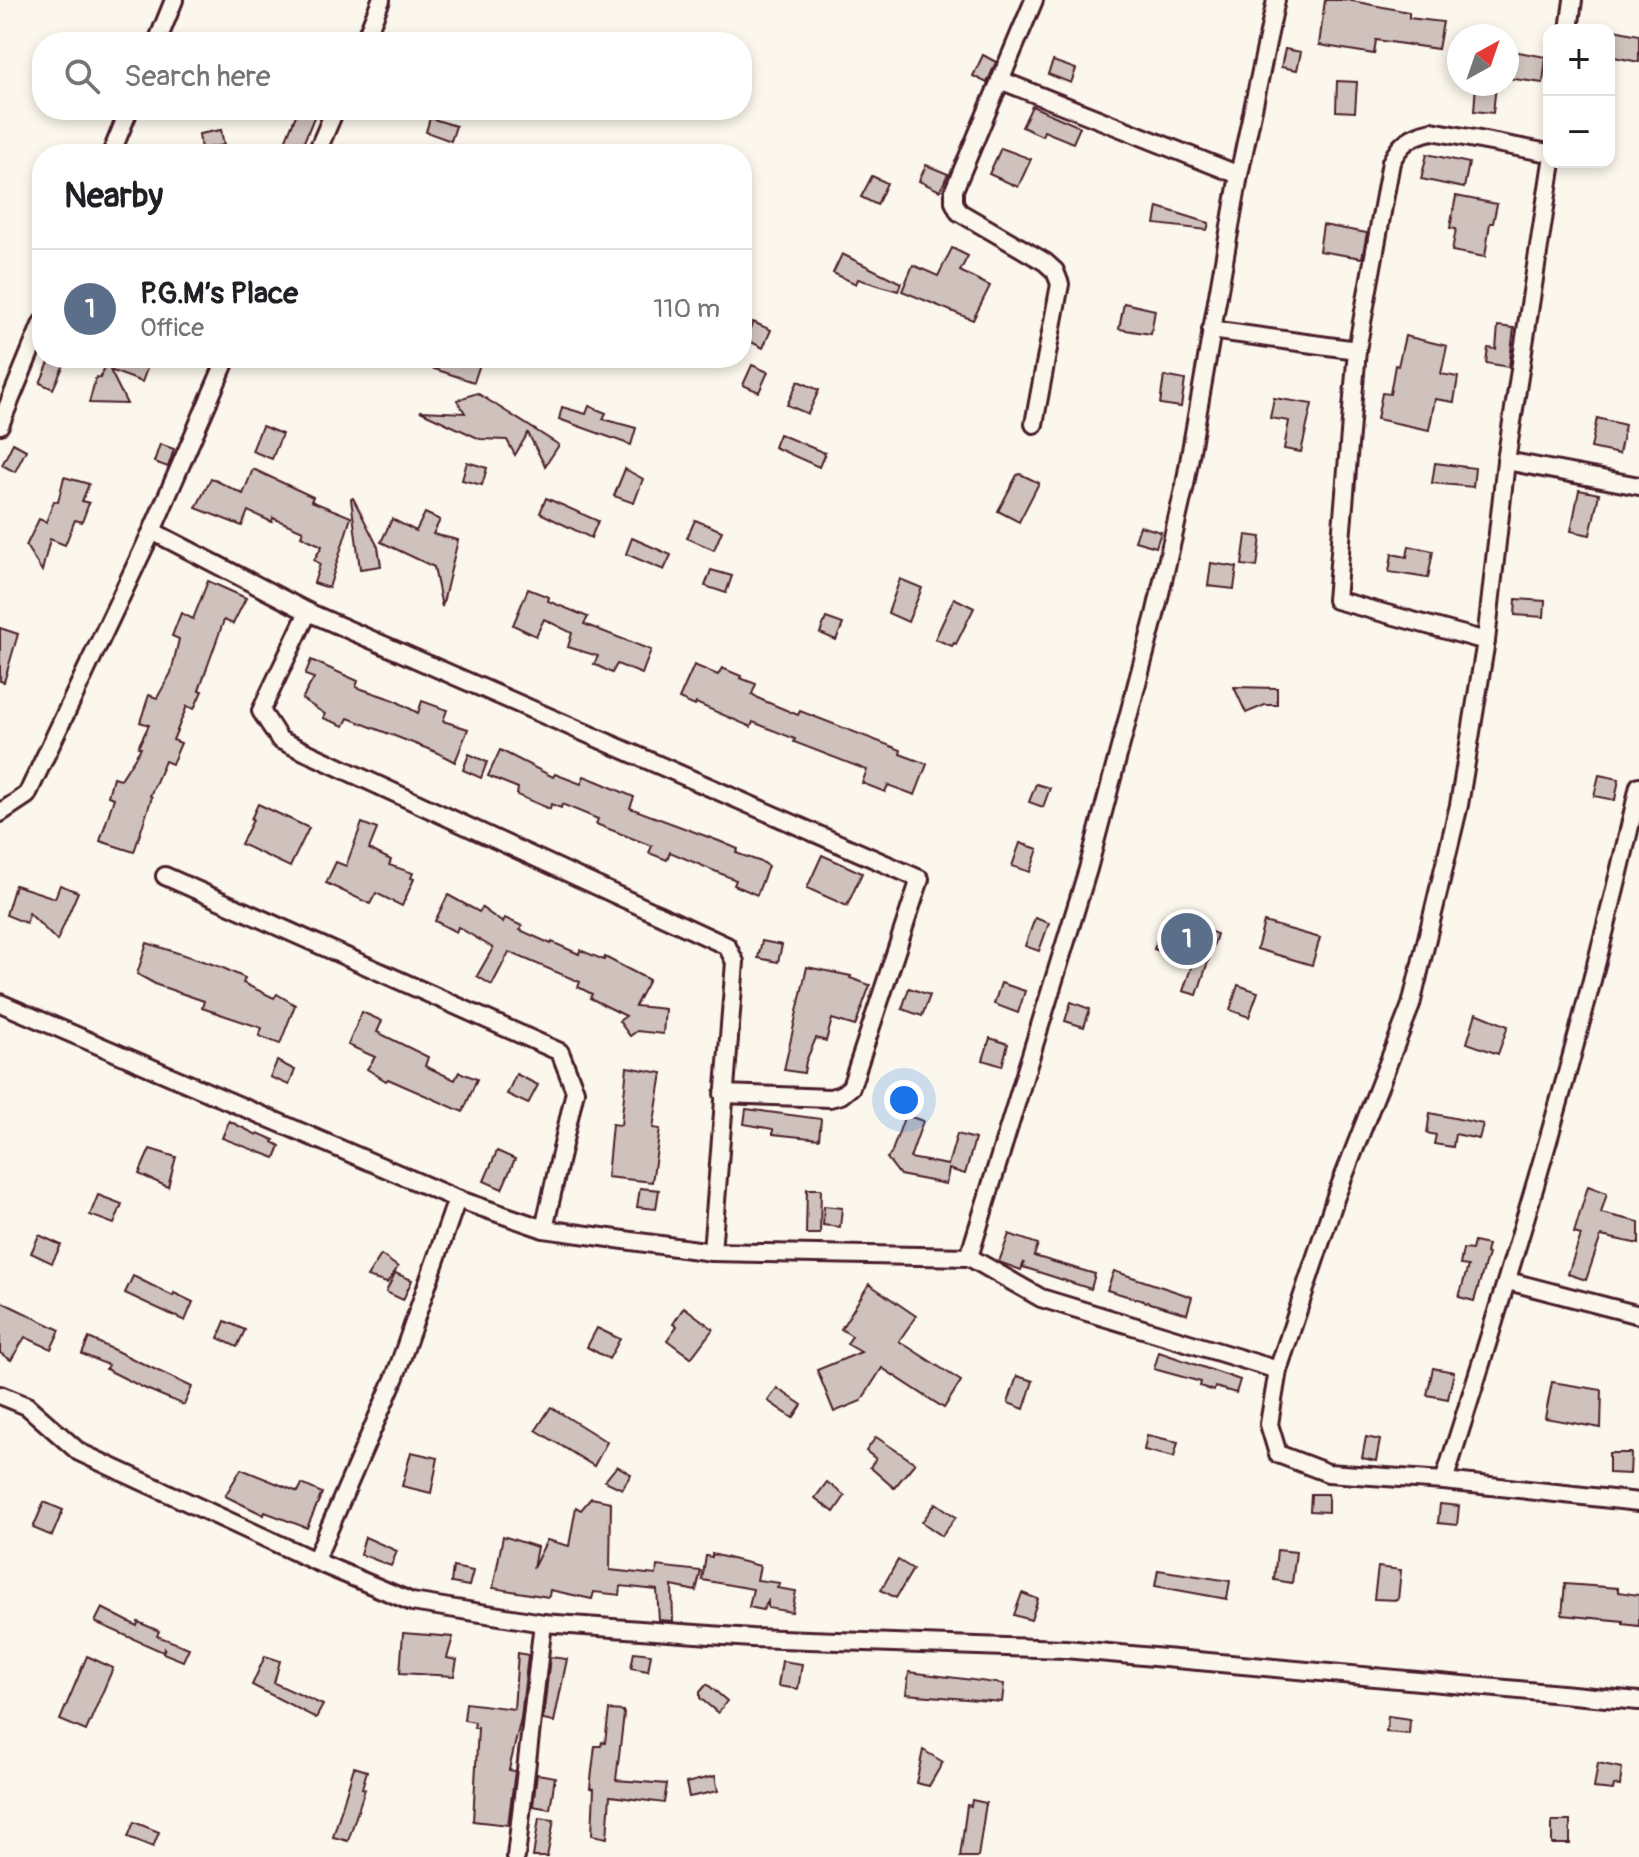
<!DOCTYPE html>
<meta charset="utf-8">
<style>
:root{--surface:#fff;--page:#f6f6f6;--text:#202124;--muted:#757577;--line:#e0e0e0;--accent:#db2777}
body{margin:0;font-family:Pangolin,sans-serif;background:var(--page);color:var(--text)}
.controls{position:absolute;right:24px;top:24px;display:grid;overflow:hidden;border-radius:16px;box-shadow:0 4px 12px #0003}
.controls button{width:72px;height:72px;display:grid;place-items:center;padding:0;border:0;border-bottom:2px solid var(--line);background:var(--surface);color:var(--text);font:40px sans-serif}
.compass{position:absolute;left:1447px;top:24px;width:72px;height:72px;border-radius:50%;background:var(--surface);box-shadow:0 4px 12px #0003;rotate:40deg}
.you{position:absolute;left:904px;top:1100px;width:28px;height:28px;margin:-20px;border:6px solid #fff;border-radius:50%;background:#1a73e8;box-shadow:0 0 0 12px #1a73e833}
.badge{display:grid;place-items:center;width:52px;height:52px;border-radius:50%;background:var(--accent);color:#fff;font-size:26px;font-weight:700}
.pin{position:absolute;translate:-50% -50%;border:4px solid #fff;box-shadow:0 2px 8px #0006}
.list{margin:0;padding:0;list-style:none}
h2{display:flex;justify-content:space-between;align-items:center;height:104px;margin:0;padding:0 32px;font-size:34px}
h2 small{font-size:26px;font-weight:400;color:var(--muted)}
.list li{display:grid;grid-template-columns:52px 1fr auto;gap:24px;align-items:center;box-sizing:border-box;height:120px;padding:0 32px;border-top:2px solid var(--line)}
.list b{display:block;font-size:30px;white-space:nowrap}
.list p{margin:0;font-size:26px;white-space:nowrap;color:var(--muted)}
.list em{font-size:26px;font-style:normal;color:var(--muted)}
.icon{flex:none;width:44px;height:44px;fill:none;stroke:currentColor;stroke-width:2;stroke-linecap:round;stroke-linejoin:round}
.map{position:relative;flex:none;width:1639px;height:1857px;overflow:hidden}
.search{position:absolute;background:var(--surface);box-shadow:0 4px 12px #0003;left:32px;top:32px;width:720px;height:88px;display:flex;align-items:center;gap:20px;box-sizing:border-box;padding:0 28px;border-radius:32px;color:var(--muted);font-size:30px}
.panel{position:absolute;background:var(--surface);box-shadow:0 4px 12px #0003;left:32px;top:144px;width:720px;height:224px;border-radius:32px}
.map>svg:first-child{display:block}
</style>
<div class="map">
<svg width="1639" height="1857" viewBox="0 0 1639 1857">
<rect width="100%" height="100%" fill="#fbf7ec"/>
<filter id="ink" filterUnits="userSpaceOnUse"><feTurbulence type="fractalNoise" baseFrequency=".0125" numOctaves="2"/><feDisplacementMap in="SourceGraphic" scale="16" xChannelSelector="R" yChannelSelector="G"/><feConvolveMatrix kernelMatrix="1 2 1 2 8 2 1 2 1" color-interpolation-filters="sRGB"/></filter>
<g filter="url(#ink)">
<!-- building -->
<g fill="#cfc2bc" stroke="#4a1f2b" stroke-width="2">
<polygon points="1325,0 1347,0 1409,12 1409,18 1443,22 1438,49 1376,40 1374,54 1319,45"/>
<polygon points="1614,30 1639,35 1639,62 1609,56"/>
<polygon points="1285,49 1301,52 1297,70 1281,67"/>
<polygon points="1507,50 1546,57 1543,83 1507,78"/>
<polygon points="983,55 996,62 987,83 973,76"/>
<polygon points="1053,61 1076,69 1071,83 1048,74"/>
<polygon points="1337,81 1357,82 1355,112 1336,111"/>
<polygon points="1476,84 1496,85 1493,113 1474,111"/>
<polygon points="1032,106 1080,127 1073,143 1044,131 1042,136 1022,127"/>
<polygon points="298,110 317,110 299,154 280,154"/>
<polygon points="430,118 456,126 451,141 426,132"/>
<polygon points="221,130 224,145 201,149 199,134"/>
<polygon points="1001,148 1031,159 1018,187 989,174"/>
<polygon points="1427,154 1469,163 1464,188 1421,179"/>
<polygon points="926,165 948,174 940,191 919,181"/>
<polygon points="872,176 887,183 877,205 861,197"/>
<polygon points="1456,196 1497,204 1493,223 1490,223 1485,257 1452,251 1456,229 1450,228"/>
<polygon points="1158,207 1209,223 1207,230 1155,224"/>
<polygon points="1323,225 1367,233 1362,258 1319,251"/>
<polygon points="952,248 968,256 960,271 990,286 973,320 902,291 913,265 938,276"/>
<polygon points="842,254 901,283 898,291 858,279 856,284 833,273"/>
<polygon points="1124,303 1155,310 1151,334 1119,329"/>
<polygon points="753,322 771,330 763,348 745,339"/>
<polygon points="1498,326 1514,328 1509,367 1486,363 1488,348 1496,349"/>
<polygon points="1405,336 1447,346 1441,374 1458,377 1454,402 1435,399 1429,430 1377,419 1382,393 1390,394 1395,365 1398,366"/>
<polygon points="51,358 67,358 53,389 40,383"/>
<polygon points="81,358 151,358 142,382 110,370 127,404 89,403 96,377 100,378 104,368"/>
<polygon points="410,358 482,358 474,382 410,361"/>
<polygon points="752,365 768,372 759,392 743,385"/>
<polygon points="1164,376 1185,380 1181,407 1160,404"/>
<polygon points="798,381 819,390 808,414 787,405"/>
<polygon points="477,393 559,445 545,466 528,433 515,455 507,440 480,439 420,411 465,413 457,400"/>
<polygon points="1274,398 1312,404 1301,452 1284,449 1289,421 1270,418"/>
<polygon points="589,406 606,413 603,419 636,428 631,445 559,419 562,407 586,414"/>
<polygon points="1597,418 1625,425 1619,454 1591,448"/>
<polygon points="262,426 282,434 272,459 252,451"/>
<polygon points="779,434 825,453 819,467 774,447"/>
<polygon points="13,443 26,450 15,472 2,465"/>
<polygon points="160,444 174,449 168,467 154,462"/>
<polygon points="467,462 487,468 482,485 462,480"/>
<polygon points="1435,463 1475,468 1473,487 1432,483"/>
<polygon points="253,469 313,497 311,501 351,517 329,588 314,583 320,564 314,560 322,546 301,536 303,531 273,518 272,522 248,511 242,526 196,508 211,478 243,494"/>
<polygon points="625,469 643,479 634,503 614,496"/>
<polygon points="1020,474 1039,483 1019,522 998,511 1017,475"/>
<polygon points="64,477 89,484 82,501 89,503 82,522 75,520 65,545 50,539 42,571 26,546 39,519 46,522 54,501 58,502"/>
<polygon points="1579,490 1599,494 1590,535 1571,531"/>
<polygon points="353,498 378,547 381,566 360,569 351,499"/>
<polygon points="546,498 598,521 591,538 540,513"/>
<polygon points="425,513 440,520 433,534 458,540 442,607 434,567 381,542 392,519 416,531"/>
<polygon points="695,520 722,531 714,550 687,538"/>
<polygon points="1140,526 1161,532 1156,547 1135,541"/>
<polygon points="1246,535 1261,537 1257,567 1242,565"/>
<polygon points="632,538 671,555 664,570 626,554"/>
<polygon points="1409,546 1433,551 1428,578 1389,572 1392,554 1407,557"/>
<polygon points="1211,563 1237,567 1234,589 1208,586"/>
<polygon points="711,570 732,576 726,593 705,586"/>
<polygon points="900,579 922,588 908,622 888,613"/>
<polygon points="208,581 246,598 233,624 224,620 199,690 202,691 194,709 187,706 173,740 181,743 172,764 165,761 150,796 152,797 134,852 100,841 114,798 108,796 113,777 121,779 141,748 138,747 149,725 140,722 149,695 157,698 171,673 179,639 172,636 181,613 193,619"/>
<polygon points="528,589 549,597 548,601 588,617 584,624 651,650 642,674 617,664 612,673 594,664 598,656 568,647 572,633 544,619 536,636 513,625"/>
<polygon points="954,598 974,608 956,644 954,643 952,646 935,639"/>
<polygon points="1516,599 1545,601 1544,617 1515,615"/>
<polygon points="826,618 843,624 836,640 820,633"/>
<polygon points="0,628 18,634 4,682 0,681"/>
<polygon points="311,660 358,681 356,687 394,700 418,713 422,701 447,710 443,721 468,729 455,762 436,752 348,718 344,726 323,718 325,714 302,699 314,678 305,675"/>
<polygon points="694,665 718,675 722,668 741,676 740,678 756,684 752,694 762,700 798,715 800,711 901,750 900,754 927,764 915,795 888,785 885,792 862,783 867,770 794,742 795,739 753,722 751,727 696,703 695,706 679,699"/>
<polygon points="1234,687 1277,688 1277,705 1265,705 1246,713"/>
<polygon points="500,750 553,777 555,774 581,784 584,776 599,782 634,797 630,808 719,841 738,849 736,853 764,863 768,866 757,895 734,885 736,880 670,852 667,860 649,853 652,846 596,824 598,819 562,804 561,808 551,804 550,809 517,795 518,788 488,776"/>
<polygon points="469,754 487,762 481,778 463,770"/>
<polygon points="1599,775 1619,779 1615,800 1594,796"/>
<polygon points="1036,784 1050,788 1043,807 1029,802"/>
<polygon points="258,804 309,828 290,867 241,844 253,820 251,819"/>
<polygon points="362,823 377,829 369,849 391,860 389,865 413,873 411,878 414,879 402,906 376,893 370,904 326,883 336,862 346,866"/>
<polygon points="1020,843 1038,849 1030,872 1012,866"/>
<polygon points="822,855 862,873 847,906 807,888"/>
<polygon points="15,885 55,898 60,885 78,892 57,941 29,913 26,923 6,915"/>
<polygon points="448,895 479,912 482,908 503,923 505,918 522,926 520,930 551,944 552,942 579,954 580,950 604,960 605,957 649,980 635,1006 665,1009 663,1034 637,1031 630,1036 619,1021 626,1016 590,998 592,994 578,987 580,982 509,952 492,985 477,976 493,948 458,927 456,932 435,921"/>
<polygon points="1165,916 1217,934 1197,995 1183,991 1193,962 1154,949"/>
<polygon points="1035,918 1049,923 1039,951 1025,946"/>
<polygon points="1264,922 1320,938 1312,965 1257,949"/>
<polygon points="762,941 782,945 778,962 758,958"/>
<polygon points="147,943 221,967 245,978 243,983 274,998 277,994 295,1005 280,1044 259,1036 262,1028 202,1008 204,1001 157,985 137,974"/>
<polygon points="807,967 851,976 850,978 870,985 855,1026 832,1019 826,1041 816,1038 806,1061 804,1073 784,1070"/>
<polygon points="1001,983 1025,991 1018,1013 994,1004"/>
<polygon points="1238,985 1258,992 1249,1017 1230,1010"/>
<polygon points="909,988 930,995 922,1016 902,1009"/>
<polygon points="1071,1002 1090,1009 1084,1027 1065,1021"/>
<polygon points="362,1012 382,1021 377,1032 428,1057 425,1066 455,1080 459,1072 477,1079 463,1112 388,1079 386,1081 367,1069 375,1057 348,1045"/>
<polygon points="1476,1013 1508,1026 1498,1054 1467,1043"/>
<polygon points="990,1038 1008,1044 1002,1066 983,1060"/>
<polygon points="277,1061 295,1070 289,1085 270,1077"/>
<polygon points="627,1067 662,1073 653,1128 660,1129 652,1182 607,1177 612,1124 621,1125"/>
<polygon points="516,1074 538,1085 528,1104 507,1094"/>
<polygon points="746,1109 821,1119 819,1139 773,1134 773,1129 744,1124"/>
<polygon points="1430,1113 1483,1124 1479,1139 1455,1134 1453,1147 1434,1144 1436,1135 1427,1133"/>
<polygon points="905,1115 923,1121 910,1158 948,1165 957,1134 975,1139 965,1174 949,1169 946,1184 900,1175 887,1158 891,1154"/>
<polygon points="229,1121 257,1135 258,1133 274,1140 273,1142 280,1146 275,1158 222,1138"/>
<polygon points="150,1149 176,1157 168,1187 139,1174"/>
<polygon points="497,1151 515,1159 502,1189 484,1181"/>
<polygon points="1588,1186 1607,1193 1601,1213 1639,1222 1639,1244 1601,1236 1586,1280 1568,1274 1581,1235 1574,1233"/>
<polygon points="640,1188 659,1190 656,1209 637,1207"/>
<polygon points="807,1189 821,1189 820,1234 806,1234"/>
<polygon points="98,1195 122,1204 114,1224 90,1215"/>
<polygon points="824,1206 842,1208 840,1227 823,1225"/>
<polygon points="1009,1234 1038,1244 1034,1256 1095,1274 1091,1289 1023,1267 1024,1262 1021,1270 999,1262"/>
<polygon points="39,1235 61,1245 52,1263 31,1253"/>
<polygon points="1474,1242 1488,1245 1486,1253 1488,1254 1474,1301 1459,1297 1468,1266 1460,1265 1463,1249 1472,1250"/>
<polygon points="381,1255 398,1267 387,1283 367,1277"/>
<polygon points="1114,1271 1192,1297 1187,1314 1107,1290"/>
<polygon points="395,1273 412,1280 403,1300 386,1292"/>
<polygon points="133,1276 173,1296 174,1293 193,1302 185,1321 125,1293"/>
<polygon points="869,1284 916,1316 899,1341 961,1381 944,1408 882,1368 861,1401 834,1412 817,1370 861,1352 847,1344 852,1336 841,1329"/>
<polygon points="0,1301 60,1330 51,1349 25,1337 11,1360 0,1353"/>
<polygon points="684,1307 713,1329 691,1358 667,1340 677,1326 673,1324"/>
<polygon points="225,1321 245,1330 237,1347 218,1338"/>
<polygon points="597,1328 620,1339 609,1359 587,1347"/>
<polygon points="89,1338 192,1387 184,1405 144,1388 106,1369 108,1365 82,1354"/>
<polygon points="1159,1352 1240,1380 1236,1393 1215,1387 1214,1391 1200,1386 1201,1382 1154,1369"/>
<polygon points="1433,1368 1454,1372 1448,1399 1427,1395"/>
<polygon points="1017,1376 1033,1381 1024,1409 1008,1403"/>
<polygon points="1552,1382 1602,1390 1601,1428 1545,1418"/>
<polygon points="777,1388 802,1405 793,1418 768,1401"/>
<polygon points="551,1407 607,1442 594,1466 536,1430"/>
<polygon points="1147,1435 1178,1442 1174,1457 1144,1450"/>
<polygon points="876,1437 915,1463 894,1488 870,1467 876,1459 866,1451"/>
<polygon points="1366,1437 1380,1440 1376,1461 1362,1458"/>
<polygon points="411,1452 438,1458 431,1493 402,1486"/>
<polygon points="1609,1453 1631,1453 1630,1474 1609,1473"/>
<polygon points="617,1466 631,1474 622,1489 605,1481"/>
<polygon points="241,1469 298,1492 302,1484 322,1493 307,1528 265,1512 264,1515 225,1496"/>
<polygon points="827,1482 845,1496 834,1512 815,1498"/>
<polygon points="1311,1494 1328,1494 1328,1512 1310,1511"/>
<polygon points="591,1498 611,1502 610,1570 656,1575 657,1566 701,1571 696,1591 672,1586 673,1621 659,1620 657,1590 621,1586 620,1595 594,1592 592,1599 550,1590 549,1597 493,1588 503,1536 537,1547 533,1568 547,1540 569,1546 576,1507 581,1510"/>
<polygon points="44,1502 63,1510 52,1536 33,1528"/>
<polygon points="936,1503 956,1517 942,1536 922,1522"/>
<polygon points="1440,1504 1459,1506 1457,1525 1438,1523"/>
<polygon points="365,1537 397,1551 391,1566 360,1554"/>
<polygon points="1277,1550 1296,1552 1292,1583 1274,1580"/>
<polygon points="712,1554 760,1566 757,1580 780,1583 777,1588 796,1591 792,1612 768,1608 768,1601 763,1610 749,1607 753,1589 702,1580 706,1556 712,1557"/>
<polygon points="898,1560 913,1569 896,1598 881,1590"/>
<polygon points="453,1567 473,1571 469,1586 451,1583"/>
<polygon points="1378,1567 1401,1570 1398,1600 1374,1599"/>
<polygon points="1158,1570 1230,1581 1227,1599 1155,1586"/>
<polygon points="1565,1584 1618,1588 1618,1592 1639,1595 1639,1626 1623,1624 1623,1621 1562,1615"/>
<polygon points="1022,1593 1038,1599 1031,1620 1014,1615"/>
<polygon points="102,1608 137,1626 138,1622 159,1631 157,1636 189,1648 183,1661 163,1653 165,1647 163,1652 95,1622"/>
<polygon points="403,1633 453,1637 447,1658 457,1660 454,1676 400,1673"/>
<polygon points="634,1652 651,1654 648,1671 631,1668"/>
<polygon points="518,1653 528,1655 521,1718 509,1770 515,1771 508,1825 473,1821 478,1728 474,1728 475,1722 464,1720 466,1703 514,1709"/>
<polygon points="87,1656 113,1668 86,1731 60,1720"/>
<polygon points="265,1656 280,1661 274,1683 323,1705 316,1718 252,1685"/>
<polygon points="550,1657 567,1659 554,1722 543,1720"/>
<polygon points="782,1661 802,1664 798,1689 778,1686"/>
<polygon points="909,1672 1004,1684 1002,1702 906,1694"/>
<polygon points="707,1684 727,1701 718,1713 700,1698 700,1692"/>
<polygon points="609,1710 623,1711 624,1714 616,1780 667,1784 664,1803 610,1796 607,1838 592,1835 594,1789 590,1788 595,1746 601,1746 602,1742 605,1743"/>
<polygon points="1388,1716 1410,1719 1409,1734 1386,1732"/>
<polygon points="923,1750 943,1762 929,1786 916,1783"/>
<polygon points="1598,1763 1622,1768 1620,1786 1614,1785 1613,1790 1594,1788"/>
<polygon points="354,1767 367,1771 362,1788 365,1789 348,1841 333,1837"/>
<polygon points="537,1774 555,1777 550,1809 533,1806"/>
<polygon points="715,1776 718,1791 689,1797 686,1783"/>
<polygon points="972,1800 986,1803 978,1857 960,1857 967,1805 971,1806"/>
<polygon points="539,1818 554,1820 547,1857 533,1857"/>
<rect x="1552" y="1821" width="18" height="23"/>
<polygon points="134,1822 159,1832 153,1847 128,1837"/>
</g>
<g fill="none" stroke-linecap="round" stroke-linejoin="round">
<defs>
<g id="minor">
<polyline points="1569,30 1573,0"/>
<polyline points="157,42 174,0"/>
<polyline points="364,42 381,0"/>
<polyline points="1000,80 1239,175"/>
<polyline points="111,154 129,110"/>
<polyline points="316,154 335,110"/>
<polyline points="1552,162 1506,461 1486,641 1459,805 1411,1005 1336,1196 1278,1370 1269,1424 1278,1454 1328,1473 1444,1481 1639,1502"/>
<polyline points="1211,330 1357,350"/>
<polyline points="1034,424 1060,284 1055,271 1045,262 959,212 954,202 954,190 1034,0"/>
<polyline points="0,425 42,323"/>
<polyline points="1506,461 1639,486"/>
<polyline points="152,531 308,612 920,879 851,1087 841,1095 830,1098 723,1094"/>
<polyline points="308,612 261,711 280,740 727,946 735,962 712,1252"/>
<path d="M1486,641L1336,600L1357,350L1391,162C1401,142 1411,136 1432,131L1549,153"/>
<polyline points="0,813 27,795 152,531 227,358"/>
<polyline points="165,876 560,1052 575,1091 544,1229"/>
<polyline points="0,1003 457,1199 544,1229 712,1252 969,1257 1041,1298 1278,1370"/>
<polyline points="969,1257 1088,869 1155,615 1185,485 1239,175 1276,0"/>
<polyline points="1508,1281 1639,1315"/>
<polyline points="0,1395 27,1406 79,1452 315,1561 412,1602 543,1623 752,1638 1065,1649 1639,1701"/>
<path d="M1444,1481C1517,1252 1587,1021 1639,786"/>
<polyline points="315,1561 395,1377 457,1199"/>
<polyline points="516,1857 543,1623"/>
</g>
</defs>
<!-- minor casing -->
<use href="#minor" stroke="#4a1f2b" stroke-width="22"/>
<!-- minor -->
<use href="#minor" stroke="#fbf7ec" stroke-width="16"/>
</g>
</g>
</svg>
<div class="controls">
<button>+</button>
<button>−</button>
</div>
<svg class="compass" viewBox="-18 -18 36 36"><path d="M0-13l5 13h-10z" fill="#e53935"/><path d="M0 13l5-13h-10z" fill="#757577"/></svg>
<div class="you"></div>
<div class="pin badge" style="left:1187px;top:939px;background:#5c6f8a">1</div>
<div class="search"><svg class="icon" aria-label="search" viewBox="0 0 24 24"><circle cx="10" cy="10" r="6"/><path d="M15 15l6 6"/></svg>Search here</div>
<section class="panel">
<h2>Nearby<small></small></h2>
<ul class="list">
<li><span class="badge" style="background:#5c6f8a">1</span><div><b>P.G.M’s Place</b><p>Office</p></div><em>110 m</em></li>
</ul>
</section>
</div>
